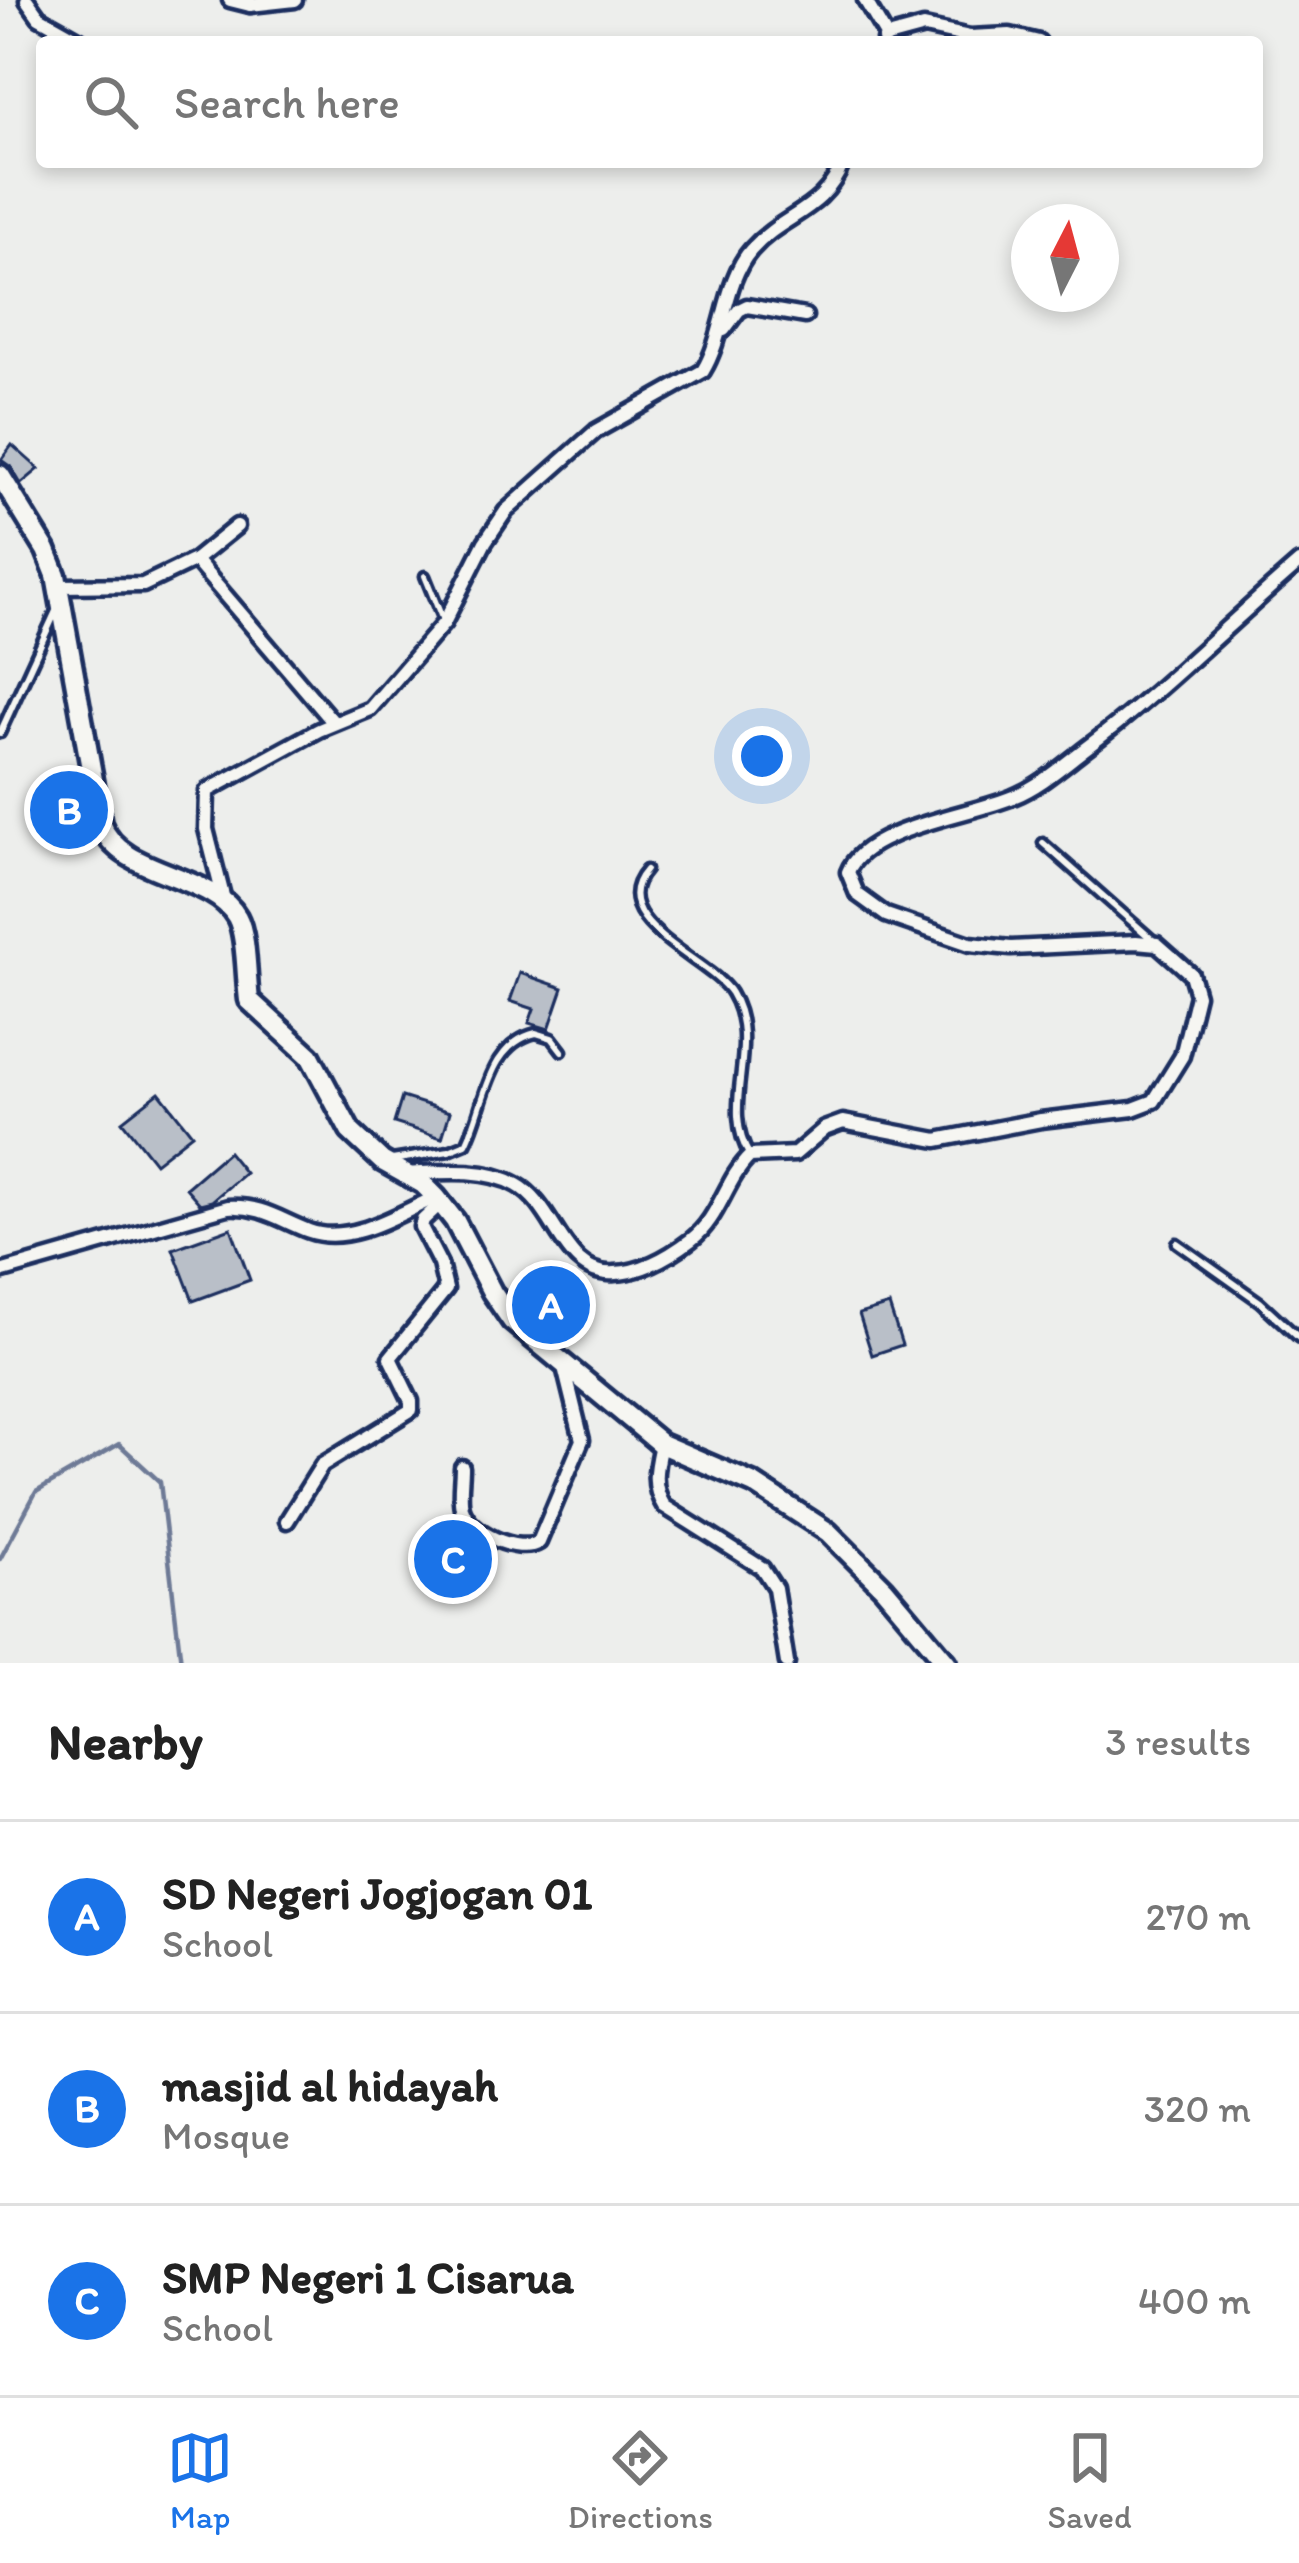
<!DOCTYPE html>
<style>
:root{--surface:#fff;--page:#f6f6f6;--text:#222;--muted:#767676;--line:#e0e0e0;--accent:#1a73e8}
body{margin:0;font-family:Itim,sans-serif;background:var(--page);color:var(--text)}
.compass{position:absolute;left:1011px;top:204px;width:108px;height:108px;border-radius:50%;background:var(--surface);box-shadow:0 6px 18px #0003;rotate:6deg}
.you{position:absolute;left:762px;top:756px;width:42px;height:42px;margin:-30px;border:9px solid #fff;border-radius:50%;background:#1a73e8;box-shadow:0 0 0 18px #1a73e833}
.badge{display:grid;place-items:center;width:78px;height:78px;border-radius:50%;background:var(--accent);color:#fff;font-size:39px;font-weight:700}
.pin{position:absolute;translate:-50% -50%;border:6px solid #fff;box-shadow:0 3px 12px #0006}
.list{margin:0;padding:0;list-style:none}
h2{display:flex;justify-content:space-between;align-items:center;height:156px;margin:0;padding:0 48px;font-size:51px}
h2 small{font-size:39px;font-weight:400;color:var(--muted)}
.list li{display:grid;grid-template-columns:78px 1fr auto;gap:36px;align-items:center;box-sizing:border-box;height:192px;padding:0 48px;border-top:3px solid var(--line)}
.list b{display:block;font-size:45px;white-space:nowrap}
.list p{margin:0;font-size:39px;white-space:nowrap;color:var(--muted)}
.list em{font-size:39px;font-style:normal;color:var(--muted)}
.icon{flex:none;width:66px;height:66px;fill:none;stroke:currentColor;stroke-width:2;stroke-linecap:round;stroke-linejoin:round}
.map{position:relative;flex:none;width:1299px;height:1663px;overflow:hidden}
.search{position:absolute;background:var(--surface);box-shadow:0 6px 18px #0003;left:36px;right:36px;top:36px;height:132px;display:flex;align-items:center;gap:30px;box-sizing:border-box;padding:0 42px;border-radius:12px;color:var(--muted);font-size:45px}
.sheet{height:732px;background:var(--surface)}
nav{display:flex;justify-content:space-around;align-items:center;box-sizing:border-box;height:168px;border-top:3px solid var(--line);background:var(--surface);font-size:33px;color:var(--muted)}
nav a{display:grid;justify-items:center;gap:6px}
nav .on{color:var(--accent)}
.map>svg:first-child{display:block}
</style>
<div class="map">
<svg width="1299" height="1663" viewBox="0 0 1299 1663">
<rect width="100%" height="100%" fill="#edeeec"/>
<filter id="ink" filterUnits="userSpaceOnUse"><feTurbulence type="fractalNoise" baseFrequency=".00833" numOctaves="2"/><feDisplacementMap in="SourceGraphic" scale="24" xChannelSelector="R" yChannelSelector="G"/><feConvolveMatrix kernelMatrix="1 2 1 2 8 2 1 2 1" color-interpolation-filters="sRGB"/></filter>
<g filter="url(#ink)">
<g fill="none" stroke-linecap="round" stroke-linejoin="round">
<!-- stream -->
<polyline stroke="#6e7a96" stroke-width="4.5" points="0,1559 36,1492 119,1444 160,1482 181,1663"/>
</g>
<!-- building -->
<g fill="#b9bfc8" stroke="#1b2f5e" stroke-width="3">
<polygon points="12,445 39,469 21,484 11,467 1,460"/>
<polygon points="71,784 82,794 85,810 64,834 47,817"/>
<polygon points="520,973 563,988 549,1029 529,1023 534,1009 510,1001"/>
<polygon points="159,1092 192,1134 155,1163 122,1121"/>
<polygon points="402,1097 450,1112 442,1138 394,1123"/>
<polygon points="228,1152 245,1173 212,1201 200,1204 186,1188"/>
<polygon points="231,1228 250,1280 193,1301 173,1249"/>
<polygon points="889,1305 902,1345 872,1355 859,1314"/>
</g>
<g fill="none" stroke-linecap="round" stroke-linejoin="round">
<defs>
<g id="lane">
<polyline points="425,576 444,623"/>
<polyline points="0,733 56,611"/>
<polyline points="1043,843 1155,942"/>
<path d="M646,870C601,921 711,960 731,993C763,1046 718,1105 750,1156"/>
<path d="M392,1160L449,1151L466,1144C486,1105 486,1045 536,1033L552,1038L562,1051"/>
<polyline points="1177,1243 1260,1302 1299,1338"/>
</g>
<g id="street">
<polyline points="27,0 39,17 80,40"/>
<polyline points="230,0 250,5"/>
<polyline points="249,0 250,5 295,0"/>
<polyline points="865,0 887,37 884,40"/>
<polyline points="887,37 924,27 970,37 1010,35 1039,42"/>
<polyline points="724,330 739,310 747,306 805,316"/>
<polyline points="195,560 334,723"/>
<polyline points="59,586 143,585 195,560 237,526"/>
<path d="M224,900L206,829L207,791L319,730L370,709L444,623L485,542L506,511L596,431L703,371C725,335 724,281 751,250C784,213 824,212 843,162"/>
<path d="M406,1174C441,1172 485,1167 517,1185C557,1207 563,1277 615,1273C642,1272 670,1256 691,1240C720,1218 725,1180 750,1156L795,1154L824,1129L843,1122L937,1140L1041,1120L1133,1109L1154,1101L1182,1056L1197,995L1191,974L1157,944L1136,942L1011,948L970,944L886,915L857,894L848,872C864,828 972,815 1013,797C1038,787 1060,768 1082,751C1159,694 1227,625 1299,563"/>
<path d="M0,1272L228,1207C261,1205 280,1220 309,1231C350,1246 400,1213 436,1197"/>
<path d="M661,1444C656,1467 651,1485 664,1506L762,1568L775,1588L787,1663"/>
<path d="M462,1467C462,1480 459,1496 462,1508C469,1533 519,1555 539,1542L582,1440L564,1367"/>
<polyline points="287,1521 322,1465 411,1410 411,1401 390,1358 446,1289 440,1264 421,1227 423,1220 441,1203"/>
</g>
<path id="secondary" d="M0,475L46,550L56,575L101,824C119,876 213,873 237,917C247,935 246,978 249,1000L310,1056L350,1131L382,1161L423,1184L436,1197L455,1221L492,1292L512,1321L661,1444L754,1484L828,1532L884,1588L947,1663"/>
</defs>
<!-- lane casing -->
<use href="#lane" stroke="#1b2f5e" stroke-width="15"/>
<!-- street casing -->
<use href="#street" stroke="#1b2f5e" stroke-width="21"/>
<!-- secondary casing -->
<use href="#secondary" stroke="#1b2f5e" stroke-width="27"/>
<!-- lane -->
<use href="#lane" stroke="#f6f6f2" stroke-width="6"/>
<!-- street -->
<use href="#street" stroke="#f6f6f2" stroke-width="12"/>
<!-- secondary -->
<use href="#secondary" stroke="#f6f6f2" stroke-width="18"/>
</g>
</g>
</svg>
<svg class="compass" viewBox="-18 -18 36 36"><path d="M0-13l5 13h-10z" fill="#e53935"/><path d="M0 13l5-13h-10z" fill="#767676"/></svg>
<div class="you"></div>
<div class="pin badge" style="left:551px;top:1305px">A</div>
<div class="pin badge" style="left:69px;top:810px">B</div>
<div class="pin badge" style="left:453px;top:1559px">C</div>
<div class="search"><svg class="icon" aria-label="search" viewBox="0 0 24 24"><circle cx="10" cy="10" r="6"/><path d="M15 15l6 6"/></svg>Search here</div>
</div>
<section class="sheet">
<h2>Nearby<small>3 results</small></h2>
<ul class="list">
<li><span class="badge">A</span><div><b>SD Negeri Jogjogan 01</b><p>School</p></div><em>270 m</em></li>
<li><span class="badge">B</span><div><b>masjid al hidayah</b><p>Mosque</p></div><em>320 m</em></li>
<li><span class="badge">C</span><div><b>SMP Negeri 1 Cisarua</b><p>School</p></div><em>400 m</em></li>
</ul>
</section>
<nav>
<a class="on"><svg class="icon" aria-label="map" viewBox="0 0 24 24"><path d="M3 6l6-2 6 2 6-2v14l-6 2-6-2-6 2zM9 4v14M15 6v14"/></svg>Map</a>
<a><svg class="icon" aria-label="directions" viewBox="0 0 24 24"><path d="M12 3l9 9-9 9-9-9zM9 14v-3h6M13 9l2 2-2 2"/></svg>Directions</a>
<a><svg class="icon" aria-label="saved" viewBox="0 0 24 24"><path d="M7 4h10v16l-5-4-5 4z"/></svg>Saved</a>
</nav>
